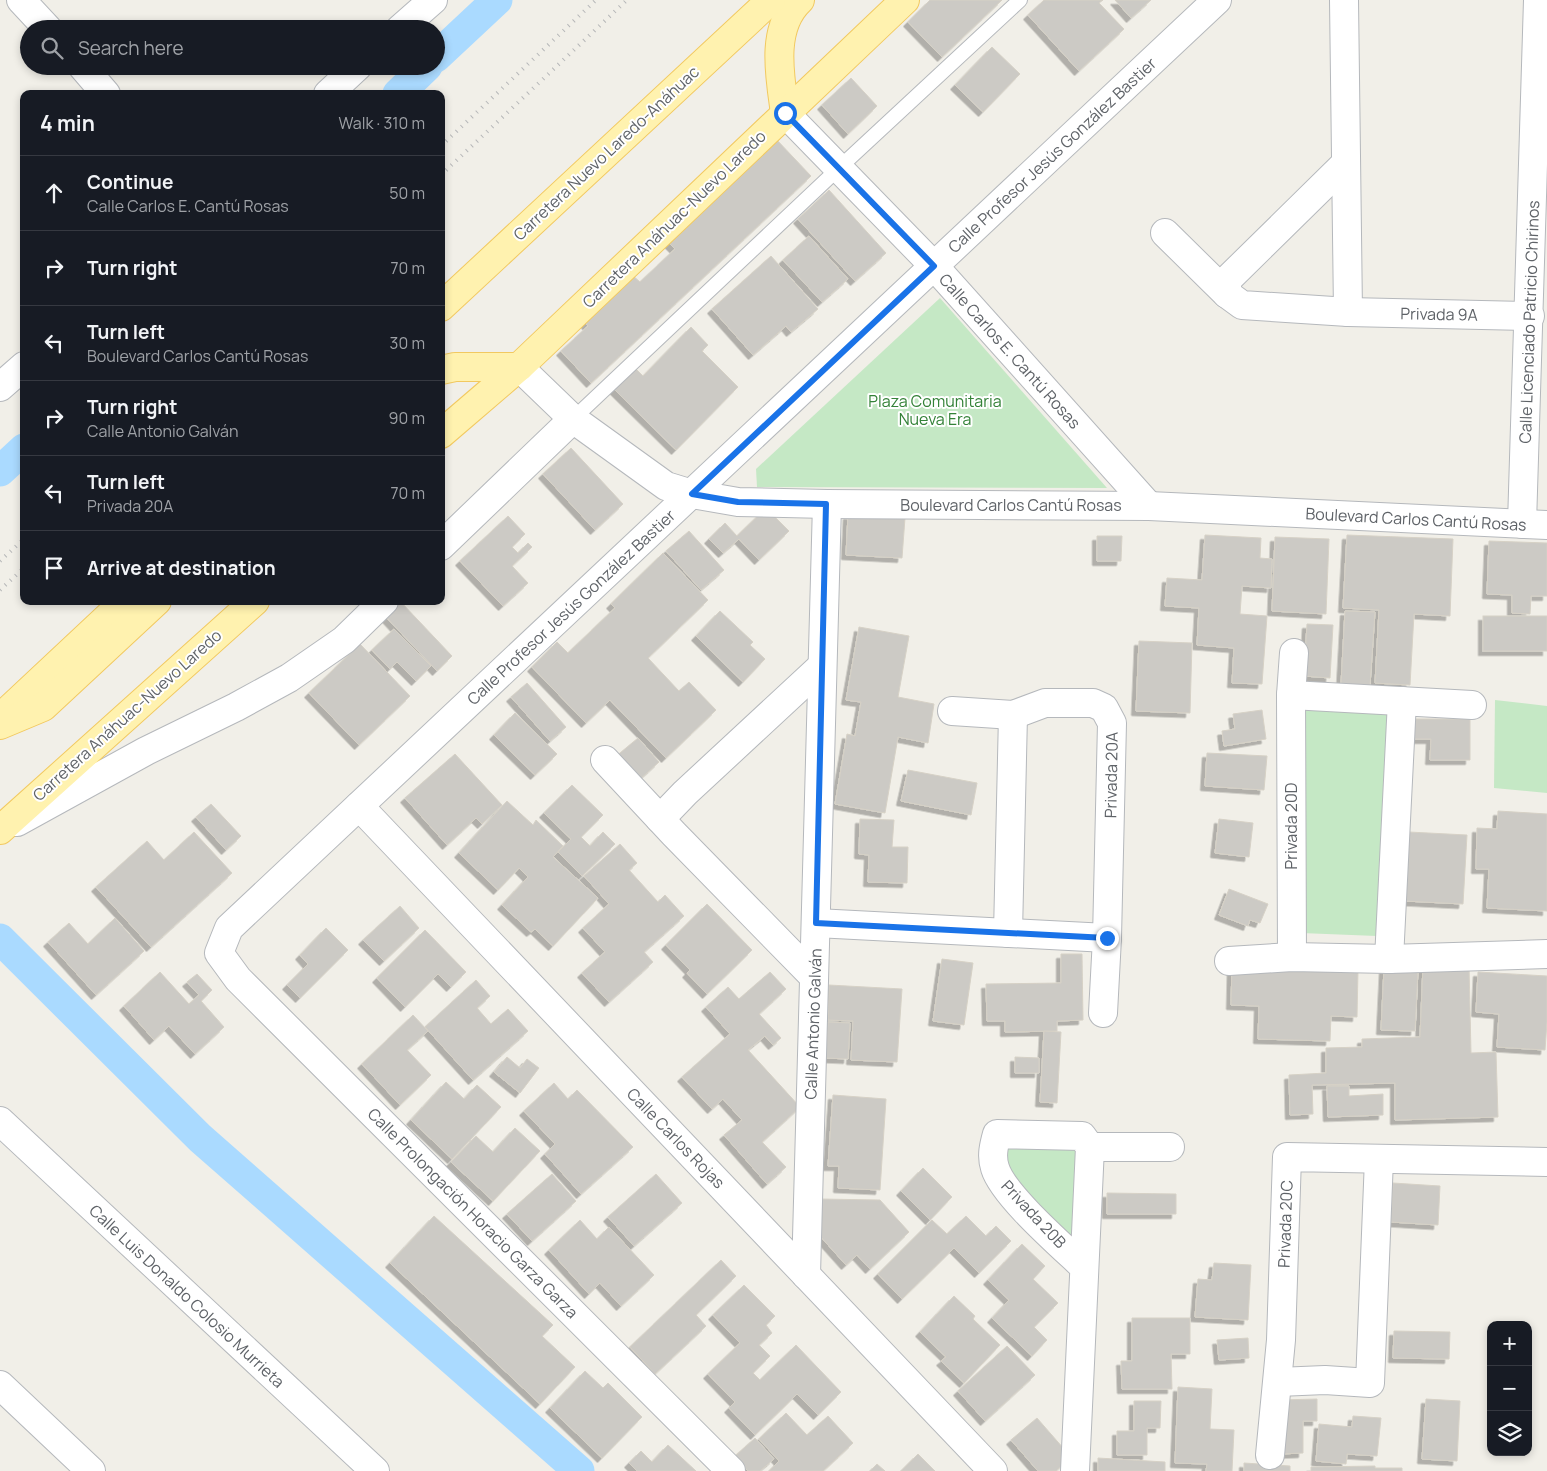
<!DOCTYPE html>
<meta charset="utf-8">
<style>
:root{--surface:#171b24;--page:#20242c;--text:#f1f3f6;--muted:#9ea1a6;--line:#363941}
body{margin:0;font-family:Manrope,sans-serif;background:var(--page);color:var(--text)}
.controls{position:absolute;right:15px;bottom:15px;display:grid;overflow:hidden;border-radius:10px;box-shadow:0 2px 8px #0003}
.controls button{width:45px;height:45px;display:grid;place-items:center;padding:0;border:0;border-bottom:1px solid var(--line);background:var(--surface);color:var(--text);font:25px sans-serif}
.stop{position:absolute;width:15px;height:15px;margin:-11px;border:4px solid #1a73e8;border-radius:50%;background:#fff}
.stop.end{background:#1a73e8;border-color:#fff;box-shadow:0 1px 5px #0008}
.list{margin:0;padding:0;list-style:none}
h2{display:flex;justify-content:space-between;align-items:center;height:65px;margin:0;padding:0 20px;font-size:21px}
h2 small{font-size:16px;font-weight:400;color:var(--muted)}
.list li{display:grid;grid-template-columns:32px 1fr auto;gap:15px;align-items:center;box-sizing:border-box;height:75px;padding:0 20px;border-top:1px solid var(--line)}
.list b{display:block;font-size:19px;white-space:nowrap}
.list p{margin:0;font-size:16px;white-space:nowrap;color:var(--muted)}
.list em{font-size:16px;font-style:normal;color:var(--muted)}
.icon{flex:none;width:28px;height:28px;fill:none;stroke:currentColor;stroke-width:2;stroke-linecap:round;stroke-linejoin:round}
.map{position:relative;flex:none;width:1547px;height:1471px;overflow:hidden}
.search{position:absolute;background:var(--surface);box-shadow:0 2px 8px #0003;left:20px;top:20px;width:425px;height:55px;display:flex;align-items:center;gap:12px;box-sizing:border-box;padding:0 18px;border-radius:28px;color:var(--muted);font-size:19px}
.panel{position:absolute;background:var(--surface);box-shadow:0 2px 8px #0003;left:20px;top:90px;width:425px;height:515px;border-radius:10px}
.map>svg:first-child{display:block}
</style>
<div class="map">
<svg width="1547" height="1471" viewBox="0 0 1547 1471">
<defs>
<filter id="shadow"><feDropShadow dx="-4.5" dy="4.5" stdDeviation="0" flood-color="#0004"/></filter>
</defs>
<rect width="100%" height="100%" fill="#f1efe8"/>
<!-- green -->
<g fill="#c5e8c5">
<polygon points="940,298 1107,488 757,487 756,469"/>
<polygon points="1495,700 1547,706 1547,793 1494,788"/>
<polygon points="1297,708 1414,713 1402,937 1301,933"/>
<polygon points="997,1134 1082,1136 1084,1267 1025,1209"/>
</g>
<g fill="none" stroke-linecap="round" stroke-linejoin="round">
<!-- canal -->
<g stroke="#aadaff" stroke-width="31">
<polyline points="436,57 497,0"/>
<polyline points="398,94 427,66"/>
<polyline points="0,471 24,449"/>
<polyline points="0,939 200,1138 579,1471"/>
</g>
</g>
<!-- building -->
<g fill="#cccac5" stroke="#d6d1c6" filter="url(#shadow)">
<polygon points="930,0 1002,0 942,57 908,22"/>
<polygon points="1044,0 1103,0 1099,3 1124,29 1079,71 1028,15"/>
<polygon points="1115,0 1151,0 1131,18"/>
<polygon points="992,47 1020,74 983,112 955,85"/>
<polygon points="851,78 877,106 848,134 822,105"/>
<polygon points="776,139 811,176 591,383 561,351 588,326 582,319 631,274 640,282 675,249 667,241"/>
<polygon points="829,190 886,253 855,281 798,219"/>
<polygon points="809,236 848,279 822,302 783,260"/>
<polygon points="771,256 818,309 791,332 786,326 753,355 712,309"/>
<polygon points="691,327 708,345 702,351 738,387 676,450 613,388 634,367 643,376"/>
<polygon points="571,448 623,504 595,530 543,474"/>
<polygon points="766,508 789,531 759,560 739,539 723,553 709,539 725,523 737,536"/>
<polygon points="848,515 905,518 902,558 846,555"/>
<polygon points="508,516 525,534 512,547 518,553 528,543 532,547 512,566 528,583 503,606 460,561"/>
<polygon points="689,531 724,570 701,590 666,551"/>
<polygon points="1205,535 1261,538 1260,558 1272,559 1271,588 1242,586 1240,614 1267,616 1262,684 1232,683 1234,648 1197,645 1199,608 1165,606 1167,578 1202,580"/>
<polygon points="1347,535 1453,539 1450,616 1414,614 1410,685 1375,683 1379,610 1343,608"/>
<polygon points="1097,536 1122,536 1121,561 1097,561"/>
<polygon points="1275,537 1329,539 1326,614 1272,611"/>
<polygon points="1489,541 1547,543 1547,596 1531,596 1530,614 1512,613 1512,595 1487,594"/>
<polygon points="663,553 708,600 648,658 679,691 689,682 716,710 666,758 610,700 586,723 532,667 557,642 568,653 615,608 611,604"/>
<polygon points="400,601 452,656 437,671 385,616"/>
<polygon points="720,611 753,642 750,645 765,659 743,682 696,636"/>
<polygon points="1345,611 1375,612 1370,685 1341,684"/>
<rect x="1483" y="616" width="64" height="35"/>
<polygon points="1307,624 1333,625 1330,678 1304,676"/>
<polygon points="859,627 909,636 898,697 934,704 928,743 898,737 885,813 835,804 847,734 855,736 861,702 846,700"/>
<polygon points="394,629 431,666 416,681 397,662 390,669 372,650"/>
<polygon points="1139,641 1192,643 1190,713 1136,711"/>
<polygon points="360,644 410,696 359,745 309,693"/>
<polygon points="527,683 566,727 550,741 511,697"/>
<polygon points="1262,710 1266,739 1224,746 1222,731 1235,729 1233,714"/>
<polygon points="515,713 557,754 535,775 494,735"/>
<polygon points="1411,719 1470,719 1470,760 1430,760 1431,739 1411,739"/>
<polygon points="638,738 659,762 636,783 614,758"/>
<polygon points="1207,753 1267,756 1264,790 1205,786"/>
<polygon points="455,754 502,805 482,824 476,818 447,845 405,798"/>
<polygon points="908,770 977,783 971,815 901,801"/>
<polygon points="572,785 603,815 581,837 590,846 603,832 615,844 582,876 558,852 571,839 544,813"/>
<polygon points="507,801 533,825 536,820 563,846 553,857 598,898 553,946 535,929 531,932 502,905 528,877 519,868 498,890 459,853"/>
<polygon points="211,804 241,836 226,850 196,817"/>
<polygon points="1498,811 1547,814 1547,911 1487,908 1489,869 1476,869 1477,828 1497,829"/>
<polygon points="860,819 894,820 892,847 908,847 907,883 868,882 869,855 859,854"/>
<polygon points="1219,819 1253,823 1249,857 1215,853"/>
<polygon points="194,832 232,873 151,947 96,887 147,841 164,860"/>
<polygon points="1409,832 1467,835 1463,904 1405,901"/>
<polygon points="620,844 637,863 629,870 658,902 665,895 684,916 644,952 653,962 609,1002 582,973 605,952 583,928 609,904 584,876"/>
<polygon points="1229,889 1268,904 1260,923 1250,920 1248,926 1219,915"/>
<polygon points="707,904 752,950 707,994 687,973 690,970 666,945"/>
<polygon points="400,906 419,928 384,961 363,940"/>
<polygon points="115,918 144,951 96,995 48,942 69,923 88,944"/>
<polygon points="326,928 348,950 300,998 287,985 308,964 300,955"/>
<polygon points="425,930 466,972 451,987 438,974 405,1007 377,978"/>
<polygon points="1061,954 1082,954 1083,1020 1057,1021 1057,1031 1005,1032 1005,1021 987,1021 986,984 1061,983"/>
<polygon points="942,959 973,963 964,1025 933,1021"/>
<polygon points="1469,965 1471,1053 1496,1052 1498,1117 1395,1120 1395,1083 1312,1085 1313,1114 1290,1115 1289,1075 1326,1073 1326,1048 1362,1047 1362,1039 1420,1037 1423,966"/>
<polygon points="1232,966 1358,971 1357,1017 1331,1016 1330,1041 1258,1039 1259,1006 1231,1005"/>
<polygon points="1384,969 1418,970 1415,1031 1381,1030"/>
<polygon points="160,972 189,1004 199,995 187,982 197,974 212,990 201,1001 224,1027 195,1054 169,1026 154,1040 124,1006"/>
<polygon points="770,972 786,989 759,1014 781,1038 773,1045 765,1036 748,1050 800,1107 762,1142 786,1167 767,1184 724,1135 742,1120 723,1099 712,1109 682,1077 730,1034 706,1007 728,987 739,999"/>
<polygon points="1478,972 1547,976 1547,1022 1545,1050 1497,1047 1499,1014 1476,1012"/>
<polygon points="476,980 490,996 477,1008 491,1024 508,1009 528,1031 473,1080 425,1027"/>
<polygon points="829,985 902,989 897,1062 851,1060 853,1021 828,1020"/>
<polygon points="413,1015 428,1031 407,1050 431,1075 400,1105 362,1064"/>
<polygon points="828,1022 850,1023 848,1059 826,1058"/>
<polygon points="1044,1031 1061,1032 1057,1103 1040,1102"/>
<polygon points="507,1057 520,1068 527,1059 539,1068 520,1093 494,1072"/>
<polygon points="1015,1057 1039,1058 1039,1073 1015,1073"/>
<polygon points="446,1082 464,1099 477,1085 501,1107 452,1159 411,1120"/>
<polygon points="554,1083 568,1099 577,1090 633,1147 581,1194 545,1154 555,1144 524,1111"/>
<polygon points="1327,1086 1349,1086 1349,1096 1383,1094 1383,1115 1328,1117"/>
<polygon points="833,1095 886,1099 880,1190 838,1188 839,1166 828,1166"/>
<polygon points="515,1128 540,1151 493,1201 451,1162 476,1136 493,1152"/>
<polygon points="923,1168 952,1197 930,1220 901,1191"/>
<polygon points="552,1174 576,1201 532,1241 507,1214"/>
<polygon points="656,1174 682,1203 634,1246 608,1217"/>
<polygon points="1393,1183 1440,1186 1438,1225 1391,1222"/>
<polygon points="1107,1193 1176,1194 1176,1214 1107,1214"/>
<polygon points="821,1199 880,1200 909,1232 870,1269 857,1255 846,1265 820,1236"/>
<polygon points="434,1216 553,1325 542,1336 575,1367 540,1404 390,1263"/>
<polygon points="966,1216 986,1236 996,1226 1011,1241 979,1273 954,1248 902,1299 878,1274 932,1220 947,1234"/>
<polygon points="580,1220 597,1239 609,1227 654,1275 621,1306 600,1283 589,1294 549,1250"/>
<polygon points="1022,1244 1045,1266 1033,1279 1058,1303 1034,1327 1047,1340 1032,1356 992,1318 1009,1300 988,1280"/>
<polygon points="721,1260 736,1276 696,1315 706,1326 655,1374 630,1347"/>
<polygon points="1214,1263 1251,1265 1248,1320 1195,1317 1198,1279 1212,1280"/>
<polygon points="744,1285 775,1316 766,1325 772,1333 759,1345 770,1356 753,1373 760,1380 796,1345 841,1392 818,1415 797,1394 755,1435 729,1408 735,1402 708,1374 740,1343 713,1315"/>
<polygon points="954,1296 975,1316 973,1319 1000,1345 964,1383 941,1361 946,1357 920,1332"/>
<polygon points="1132,1318 1190,1318 1190,1354 1171,1354 1172,1389 1122,1389 1121,1361 1132,1361"/>
<polygon points="1394,1331 1450,1332 1449,1359 1393,1358"/>
<polygon points="1248,1338 1249,1358 1219,1360 1217,1340"/>
<polygon points="1007,1346 1035,1375 985,1421 958,1391"/>
<polygon points="585,1371 603,1388 608,1383 642,1417 602,1458 550,1408"/>
<polygon points="1178,1387 1212,1389 1210,1429 1234,1430 1232,1471 1206,1471 1207,1464 1175,1463"/>
<polygon points="1317,1399 1317,1421 1303,1421 1303,1453 1279,1454 1279,1400"/>
<polygon points="1426,1399 1460,1401 1457,1461 1422,1459"/>
<polygon points="1134,1401 1161,1401 1160,1428 1147,1428 1147,1455 1117,1455 1117,1431 1134,1431"/>
<polygon points="786,1413 807,1435 828,1416 853,1443 823,1471 769,1471 779,1461 759,1439"/>
<polygon points="1353,1416 1381,1418 1377,1456 1347,1454 1346,1464 1316,1461 1319,1424 1352,1427"/>
<polygon points="1037,1418 1071,1457 1056,1471 1038,1471 1011,1440"/>
<polygon points="755,1438 774,1459 760,1471 748,1471 735,1456"/>
<polygon points="668,1445 696,1471 637,1471 629,1463 641,1451 652,1462"/>
<polygon points="918,1454 935,1471 901,1471"/>
<polygon points="1098,1458 1165,1462 1165,1471 1098,1471"/>
<polygon points="1244,1463 1290,1466 1290,1471 1244,1471"/>
<polygon points="877,1464 885,1471 870,1471"/>
<polygon points="1375,1466 1375,1468 1402,1468 1402,1471 1311,1471 1311,1467"/>
</g>
<g fill="none" stroke-linecap="round" stroke-linejoin="round">
<defs>
<polyline id="service" points="573,419 839,168 1020,0"/>
<g id="minor">
<polyline points="21,0 48,29"/>
<polyline points="1344,0 1348,312"/>
<polyline points="400,29 433,0"/>
<polyline points="82,66 106,94"/>
<polyline points="328,94 358,66"/>
<polyline points="1165,233 1227,294 1242,305 1348,312 1530,316"/>
<polyline points="1227,294 1227,280 1345,164"/>
<polyline points="0,387 24,366"/>
<polyline points="1522,524 1538,0"/>
<polyline points="441,546 573,419"/>
<polyline points="1291,695 1472,705"/>
<polyline points="952,711 1013,715 1045,703 1093,703 1104,708 1112,723 1107,938 1103,1013"/>
<polyline points="605,760 674,834 814,977"/>
<polyline points="359,806 993,1471"/>
<polyline points="660,819 685,793 822,666"/>
<polyline points="17,822 146,751 236,707 289,678 344,640 384,601"/>
<polyline points="816,923 1107,938"/>
<polyline points="1008,933 1013,715"/>
<polyline points="1292,957 1291,695 1294,653"/>
<polyline points="1389,959 1402,701"/>
<polyline points="1229,961 1292,957 1389,959 1547,954"/>
<polyline points="0,1121 375,1471"/>
<polyline points="1090,1147 1170,1147"/>
<polyline points="806,1275 827,504"/>
<polyline points="1278,1382 1325,1380 1370,1383 1379,1159"/>
<polyline points="0,1385 91,1471"/>
<polyline points="1270,1455 1281,1340 1287,1157 1547,1162"/>
<polyline points="731,1471 238,979 219,953 229,928 1217,0"/>
<path d="M1075,1471L1090,1147L1082,1136L997,1134C994,1145 991,1156 995,1168C1003,1195 1062,1246 1084,1267"/>
</g>
<g id="tertiary">
<polyline points="785,113 934,266 1149,506"/>
<polyline points="519,367 573,419 666,486 692,494 738,502 827,504 1149,506 1547,525"/>
</g>
<g id="primary">
<path d="M785,113C780,77 770,28 800,0"/>
<polyline points="441,307 771,0"/>
<polyline points="441,370 455,367 519,367"/>
<polyline points="441,434 519,367 905,0"/>
<polyline points="0,718 125,601"/>
<polyline points="0,725 43,707 157,601"/>
<polyline points="0,830 255,601"/>
</g>
</defs>
<!-- service casing -->
<use href="#service" stroke="#b5b8bc" stroke-width="16"/>
<!-- minor casing -->
<use href="#minor" stroke="#b5b8bc" stroke-width="30"/>
<!-- tertiary casing -->
<use href="#tertiary" stroke="#b5b8bc" stroke-width="30"/>
<!-- primary casing -->
<use href="#primary" stroke="#f2c960" stroke-width="30"/>
<!-- service -->
<use href="#service" stroke="#fff" stroke-width="14"/>
<!-- minor -->
<use href="#minor" stroke="#fff" stroke-width="28"/>
<!-- tertiary -->
<use href="#tertiary" stroke="#fff" stroke-width="28"/>
<!-- primary -->
<use href="#primary" stroke="#fff2af" stroke-width="28"/>
<!-- rail -->
<g stroke="#b6b7b8" stroke-width="4" stroke-dasharray="1 6" stroke-linecap="butt">
<polyline points="441,146 596,0"/>
<polyline points="441,175 627,0"/>
<polyline points="0,561 24,539"/>
<polyline points="0,590 24,568"/>
</g>
</g>
<g fill="none" stroke-linecap="round" stroke-linejoin="round">
<!-- route -->
<polyline stroke="#1a73e8" stroke-width="6" points="785,113 934,266 692,494 738,502 826,504 816,923 1107,938"/>
</g>
<g text-anchor="middle" stroke-width="4" stroke-linejoin="round" paint-order="stroke">
<!-- street labels -->
<g font-size="16" fill="#5f6368" stroke="#fff">
<text transform="translate(606 153) rotate(-43)" y="6">Carretera Nuevo Laredo-Anáhuac</text>
<text transform="translate(1052 155) rotate(-43)" y="6">Calle Profesor Jesús González Bastier</text>
<text transform="translate(674 219) rotate(-44)" y="6">Carretera Anáhuac-Nuevo Laredo</text>
<text transform="translate(1439 314) rotate(1)" y="6">Privada 9A</text>
<text transform="translate(1529 322) rotate(-88)" y="6">Calle Licenciado Patricio Chirinos</text>
<text transform="translate(1010 351) rotate(48)" y="6">Calle Carlos E. Cantú Rosas</text>
<text x="1011" y="511">Boulevard Carlos Cantú Rosas</text>
<text transform="translate(1416 519) rotate(3)" y="6">Boulevard Carlos Cantú Rosas</text>
<text transform="translate(571 607) rotate(-43)" y="6">Calle Profesor Jesús González Bastier</text>
<text transform="translate(127 715) rotate(-42)" y="6">Carretera Anáhuac-Nuevo Laredo</text>
<text transform="translate(1111 775) rotate(-89)" y="6">Privada 20A</text>
<text transform="translate(1291 826) rotate(-90)" y="6">Privada 20D</text>
<text transform="translate(813 1024) rotate(-88)" y="6">Calle Antonio Galván</text>
<text transform="translate(676 1138) rotate(46)" y="6">Calle Carlos Rojas</text>
<text transform="translate(473 1213) rotate(45)" y="6">Calle Prolongación Horacio Garza Garza</text>
<text transform="translate(1034 1214) rotate(47)" y="6">Privada 20B</text>
<text transform="translate(1285 1224) rotate(-88)" y="6">Privada 20C</text>
<text transform="translate(187 1296) rotate(43)" y="6">Calle Luis Donaldo Colosio Murrieta</text>
</g>
<!-- park labels -->
<g font-size="16" fill="#348238" stroke="#fff">
<text x="935" y="407">Plaza Comunitaria<tspan x="935" dy="18">Nueva Era</tspan></text>
</g>
</g>
</svg>
<div class="controls">
<button>+</button>
<button>−</button>
<button><svg class="icon" aria-label="layers" viewBox="0 0 24 24"><path d="M12 4l9 5-9 5-9-5zM3 14l9 5 9-5"/></svg></button>
</div>
<div class="stop" style="left:785px;top:113px"></div>
<div class="stop end" style="left:1107px;top:938px"></div>
<div class="search"><svg class="icon" aria-label="search" viewBox="0 0 24 24"><circle cx="10" cy="10" r="6"/><path d="M15 15l6 6"/></svg>Search here</div>
<section class="panel">
<h2>4 min<small>Walk · 310 m</small></h2>
<ul class="list">
<li><svg class="icon" aria-label="ahead" viewBox="0 0 24 24"><path d="M12 20V5M6 11l6-6 6 6"/></svg><div><b>Continue</b><p>Calle Carlos E. Cantú Rosas</p></div><em>50 m</em></li>
<li><svg class="icon" aria-label="right" viewBox="0 0 24 24"><path d="M7 20v-9h11M14 6l5 5-5 5"/></svg><div><b>Turn right</b></div><em>70 m</em></li>
<li><svg class="icon" aria-label="left" viewBox="0 0 24 24"><path d="M17 20v-9H6M10 6l-5 5 5 5"/></svg><div><b>Turn left</b><p>Boulevard Carlos Cantú Rosas</p></div><em>30 m</em></li>
<li><svg class="icon" aria-label="right" viewBox="0 0 24 24"><path d="M7 20v-9h11M14 6l5 5-5 5"/></svg><div><b>Turn right</b><p>Calle Antonio Galván</p></div><em>90 m</em></li>
<li><svg class="icon" aria-label="left" viewBox="0 0 24 24"><path d="M17 20v-9H6M10 6l-5 5 5 5"/></svg><div><b>Turn left</b><p>Privada 20A</p></div><em>70 m</em></li>
<li><svg class="icon" aria-label="arrive" viewBox="0 0 24 24"><path d="M6 21V4h12l-3 4 3 4H6"/></svg><div><b>Arrive at destination</b></div></li>
</ul>
</section>
</div>
